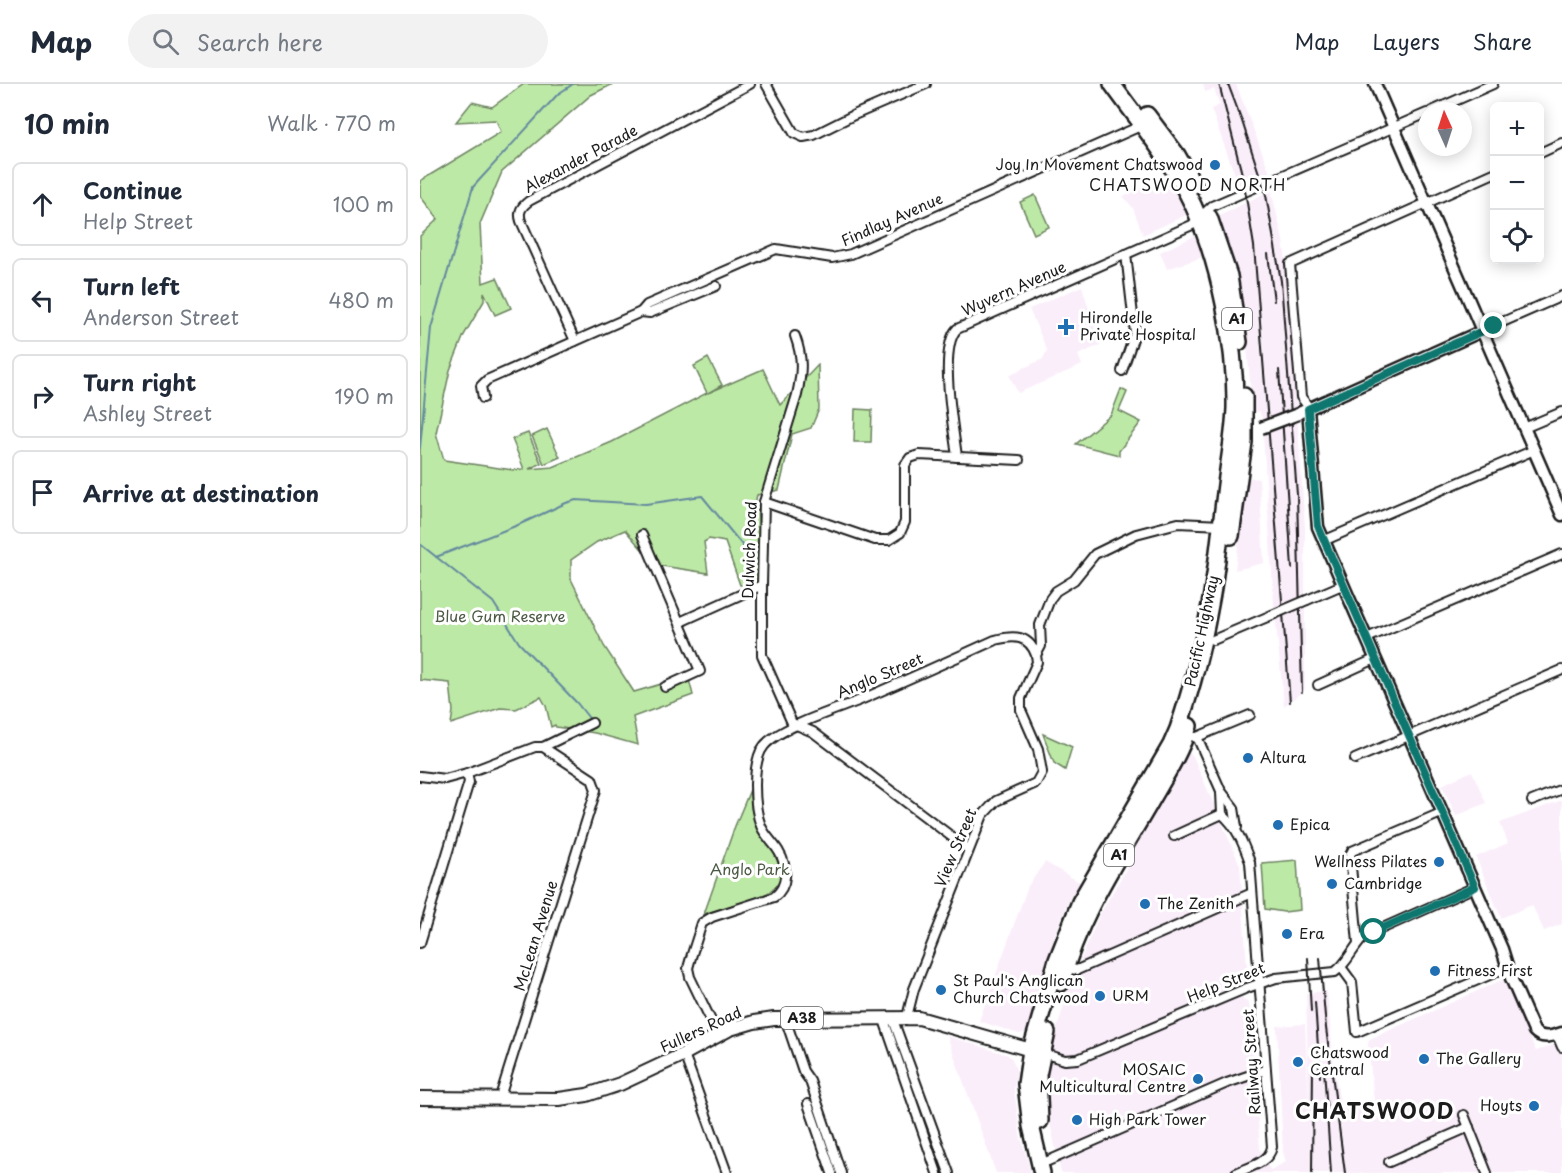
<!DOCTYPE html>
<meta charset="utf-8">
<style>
:root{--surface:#fff;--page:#f2f2f3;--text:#1f2937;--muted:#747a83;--line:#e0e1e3}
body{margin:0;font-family:"Playpen Sans",sans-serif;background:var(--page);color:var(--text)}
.controls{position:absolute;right:18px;top:18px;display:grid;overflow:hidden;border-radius:9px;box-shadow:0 3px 15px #0003}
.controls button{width:54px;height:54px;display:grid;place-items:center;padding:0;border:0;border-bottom:2px solid var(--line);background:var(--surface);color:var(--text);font:30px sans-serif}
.compass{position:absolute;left:998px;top:18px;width:54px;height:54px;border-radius:50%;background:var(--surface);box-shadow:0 3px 15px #0003;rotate:357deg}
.stop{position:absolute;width:18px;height:18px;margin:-14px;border:4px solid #0f766e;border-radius:50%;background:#fff}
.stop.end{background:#0f766e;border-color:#fff;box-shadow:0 2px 6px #0008}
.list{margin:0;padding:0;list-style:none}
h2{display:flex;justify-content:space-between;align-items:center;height:78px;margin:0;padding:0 24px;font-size:26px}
h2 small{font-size:20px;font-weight:400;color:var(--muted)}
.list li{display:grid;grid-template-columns:39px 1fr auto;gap:18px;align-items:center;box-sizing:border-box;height:84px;margin:0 12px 12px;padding:0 12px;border:2px solid var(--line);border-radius:9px}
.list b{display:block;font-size:22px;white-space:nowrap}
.list p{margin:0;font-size:20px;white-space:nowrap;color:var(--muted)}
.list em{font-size:20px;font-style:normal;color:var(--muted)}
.icon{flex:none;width:33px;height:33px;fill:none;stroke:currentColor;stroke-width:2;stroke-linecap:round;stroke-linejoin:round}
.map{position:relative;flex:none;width:1142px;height:1089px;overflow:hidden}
header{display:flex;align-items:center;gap:36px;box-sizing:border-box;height:84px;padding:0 30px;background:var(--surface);border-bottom:2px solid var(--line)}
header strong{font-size:28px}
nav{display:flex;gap:33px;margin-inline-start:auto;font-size:21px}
.search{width:420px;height:54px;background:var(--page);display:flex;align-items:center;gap:15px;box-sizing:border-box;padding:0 21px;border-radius:33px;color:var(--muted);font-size:22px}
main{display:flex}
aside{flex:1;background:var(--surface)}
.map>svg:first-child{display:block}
</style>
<header>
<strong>Map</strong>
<div class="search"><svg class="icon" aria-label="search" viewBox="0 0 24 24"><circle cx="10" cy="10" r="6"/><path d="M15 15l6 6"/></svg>Search here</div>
<nav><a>Map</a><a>Layers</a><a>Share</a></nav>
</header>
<main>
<aside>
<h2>10 min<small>Walk · 770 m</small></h2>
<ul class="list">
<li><svg class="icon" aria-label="ahead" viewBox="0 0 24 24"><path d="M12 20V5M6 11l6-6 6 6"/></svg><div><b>Continue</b><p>Help Street</p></div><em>100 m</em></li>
<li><svg class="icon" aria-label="left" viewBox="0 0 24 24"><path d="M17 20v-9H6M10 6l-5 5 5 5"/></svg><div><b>Turn left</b><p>Anderson Street</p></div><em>480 m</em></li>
<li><svg class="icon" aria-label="right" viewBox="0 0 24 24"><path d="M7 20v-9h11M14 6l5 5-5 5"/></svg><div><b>Turn right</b><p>Ashley Street</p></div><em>190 m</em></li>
<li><svg class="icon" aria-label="arrive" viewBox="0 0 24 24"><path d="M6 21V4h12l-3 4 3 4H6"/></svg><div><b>Arrive at destination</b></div></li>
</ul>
</aside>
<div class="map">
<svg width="1142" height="1089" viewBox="0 0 1142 1089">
<rect width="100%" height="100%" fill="#fff"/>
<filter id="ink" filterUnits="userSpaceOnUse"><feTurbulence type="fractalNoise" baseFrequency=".0167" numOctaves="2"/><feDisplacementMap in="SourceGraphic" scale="12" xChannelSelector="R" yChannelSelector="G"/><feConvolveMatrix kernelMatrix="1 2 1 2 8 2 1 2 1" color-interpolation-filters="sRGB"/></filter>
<g filter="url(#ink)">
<!-- built -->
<g fill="#faeefa">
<polygon points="783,0 816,0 850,89 819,102 791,25 800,21 794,5 785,8"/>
<polygon points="746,93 765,127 766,131 723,151 713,124 703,112"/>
<polygon points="851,106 863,156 867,186 885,444 885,606 864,622 854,520 842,334 839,327 833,330 823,220 807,157 799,135 801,131"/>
<polygon points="775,152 783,173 747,185 740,168"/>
<polygon points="662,202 680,261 658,271 662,281 598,309 589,291 623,275 627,266 609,225"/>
<polygon points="827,393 839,395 844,479 815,486"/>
<polygon points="769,669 773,672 820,781 827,883 821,889 823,915 829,918 834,979 831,986 831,1004 836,1011 840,1065 850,1086 866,1078 863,1068 857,942 885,940 889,1027 886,909 907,907 914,983 921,1025 954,1017 948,959 950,955 1082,896 1086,898 1116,967 1142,958 1142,1089 641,1089 624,1012 626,989 634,955 649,903 680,830 705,787 719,756"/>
<polygon points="1052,687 1066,719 1036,732 1022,701"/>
<polygon points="1142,716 1142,840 1124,847 1112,821 1081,834 1056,773 1088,759 1080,739"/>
<polygon points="625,778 661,799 649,815 632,859 607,948 599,950 559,937 608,802"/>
<polygon points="527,952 588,971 592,975 597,988 594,1005 600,1050 611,1089 576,1089"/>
</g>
<!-- green -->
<g fill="#bde9a6" stroke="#6c8261" stroke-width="1.5">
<polygon points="104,0 193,0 171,11 82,88 60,140 63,199 77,194 91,224 75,231 64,208 64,217 44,251 30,286 16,349 24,376 93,386 104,385 92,355 108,349 121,379 109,385 133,383 192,358 287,309 274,282 288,274 302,301 288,309 343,285 360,321 398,281 399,325 391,344 372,350 359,406 337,411 336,415 345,501 320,501 305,458 289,455 284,458 288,489 236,481 205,446 177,458 151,476 151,495 184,562 214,608 268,592 273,611 213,633 218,661 175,649 136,643 135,641 131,643 126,622 121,613 96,625 80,624 31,640 33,627 30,599 0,596 0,152 18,135 0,112 0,97 81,48 76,36 36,38 52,18 72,23"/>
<polygon points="615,111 629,143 614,150 600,118"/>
<polygon points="701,305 707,308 699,327 721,338 699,367 699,371 656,360 691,331"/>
<polygon points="435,325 452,326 451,358 434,358"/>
<polygon points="127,345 140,373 124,380 112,352"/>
<polygon points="623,650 652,663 645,686 634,679"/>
<path d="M330,706C331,714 330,724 333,731C343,757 360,766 361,797L348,809L341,812L284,830L315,742Z"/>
<polygon points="877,776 880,826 864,828 845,825 842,779"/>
</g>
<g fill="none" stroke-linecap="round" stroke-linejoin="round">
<!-- stream -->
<g stroke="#63899e" stroke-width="2">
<polyline points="0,364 11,244 53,103 138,10 153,0"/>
<polyline points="0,460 73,518 99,559 157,619 172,638"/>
<polyline points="16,473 98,441 146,419 156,416 226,420 282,412 327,467"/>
</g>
<defs>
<g id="street">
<polyline points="346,0 374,49 383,53 394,51 434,31 506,0"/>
<polyline points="1012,27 1073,0"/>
<polyline points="1120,69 1142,59"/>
<polyline points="221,228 230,229 296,202"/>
<polyline points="1062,247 1142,212"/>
<path d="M375,252C383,274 382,288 377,311L344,418L342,501V571L372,639L393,648L548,765"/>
<path d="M155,257L101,137C98,128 101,123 109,117L330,0"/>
<polyline points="702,287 715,249 706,170"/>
<polyline points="63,314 61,302 67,296 221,228 227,221 356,165 412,174 431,170 725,40"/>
<polyline points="888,325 887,321 881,313 870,180 1074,89"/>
<polyline points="1104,344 1142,328"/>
<path d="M537,373C534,346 518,264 537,245L772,141L792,122L1007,29"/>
<polyline points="344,418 455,456 469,456 480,449 485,438 485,381 490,374 499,371 599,376"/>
<polyline points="222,451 280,587 245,603"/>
<polyline points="903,457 1114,366"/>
<polyline points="887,516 922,501"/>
<polyline points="260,538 342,501"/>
<polyline points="947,554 1142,470"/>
<polyline points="793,556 852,531"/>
<polyline points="898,601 955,575"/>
<polyline points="765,648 778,655 801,707 814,724 817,743"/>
<polyline points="777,653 830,631"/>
<polyline points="935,675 1142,586"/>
<polyline points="0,692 25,695 47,689 115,663 123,663 172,639"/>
<polyline points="801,708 802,730"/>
<polyline points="1112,717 1142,705"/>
<path d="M802,730C817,743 823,759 830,778L852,1063C849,1079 829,1083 816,1089"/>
<polyline points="754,752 802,730"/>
<polyline points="0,859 49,698 47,689"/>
<polyline points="938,859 930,771 932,767 1021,729"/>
<polyline points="921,883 932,898 937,948 1088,883"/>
<polyline points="645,884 657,886 832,809"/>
<polyline points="463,933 517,1089"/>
<polyline points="472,933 529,1089"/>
<polyline points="487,933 494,905 563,731 576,717 616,699 622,688 618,665 601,626 601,614 617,578 616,571 621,562 620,541 630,515 636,507 654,496 675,470 716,450 758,439 802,441"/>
<polyline points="365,934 383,987 390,997 421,1089"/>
<path d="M298,951L270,893L268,884L272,870L282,839L292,833L354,813C368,803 368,783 359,768C354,759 345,752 341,742C334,724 331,678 344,662C358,644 415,626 438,617C484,597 529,577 575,556C594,551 609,551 616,571"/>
<polyline points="1137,951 1142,963"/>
<path d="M622,969L645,976L658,975L827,904L856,894L915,888C928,879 933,863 945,852L1055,803"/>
<polyline points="264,970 307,1089"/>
<polyline points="80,1013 176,706 172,695 123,663"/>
<polyline points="388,1020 412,1089"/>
<polyline points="1044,1031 1067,1089"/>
<polyline points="969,1078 1049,1043"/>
<polyline points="619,1079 628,1077 807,999 845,986"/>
</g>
<g id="secondary">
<polyline points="955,0 1142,431"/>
<path d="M888,325L898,443L1082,865L1091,894L1114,947C1122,956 1132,952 1142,949"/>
<polyline points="881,328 1062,247"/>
</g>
<polyline id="primary" points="0,1014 139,1015 167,1011 200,1000 264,970 310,945 334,938 354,935 499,934 618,968"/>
<g id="highway">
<polyline points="727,31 757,71 774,101"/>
<polyline points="789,133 809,192 819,258"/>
<polyline points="811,452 824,358 824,312"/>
<path d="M641,899C660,831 692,784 727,724C742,697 759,672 769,642"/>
<polyline points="620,1037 618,991 627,948"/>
<path d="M622,1089L611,1042L606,1000L611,966L637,876L660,818L751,661L758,645C771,606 782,566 789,526C797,487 800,448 805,409C808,381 814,352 815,324C816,261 799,177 773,121C752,77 720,39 692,0"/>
</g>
</defs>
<!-- street casing -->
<use href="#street" stroke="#1c1c1c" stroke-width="12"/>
<!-- secondary casing -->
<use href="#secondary" stroke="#1c1c1c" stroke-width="15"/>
<!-- primary casing -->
<use href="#primary" stroke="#1c1c1c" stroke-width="16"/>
<!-- highway casing -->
<use href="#highway" stroke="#1c1c1c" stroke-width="20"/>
<!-- street -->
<use href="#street" stroke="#fff" stroke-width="8"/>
<!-- secondary -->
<use href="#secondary" stroke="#fff" stroke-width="10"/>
<!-- primary -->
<use href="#primary" stroke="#fff" stroke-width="12"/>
<!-- highway -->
<use href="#highway" stroke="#fff" stroke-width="15"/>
<!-- rail -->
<g stroke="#1c1c1c" stroke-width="2">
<polyline points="799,0 823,94 834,162 870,618"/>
<polyline points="808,0 822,37 846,111 861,197 877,411 882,608"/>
<polyline points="848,170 854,217"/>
<polyline points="859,286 872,484"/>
<polyline points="888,874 891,927"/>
<polyline points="900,874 906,944 925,1089"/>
<polyline points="895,918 900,993"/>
<polyline points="904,984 911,1089"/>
<polyline points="892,1089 893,981"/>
</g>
<defs>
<polyline id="street-bridge" points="852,531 887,516"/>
<polyline id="secondary-bridge" points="841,344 878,330"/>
</defs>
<!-- street-bridge casing -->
<use href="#street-bridge" stroke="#1c1c1c" stroke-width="12" stroke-linecap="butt"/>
<!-- secondary-bridge casing -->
<use href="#secondary-bridge" stroke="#1c1c1c" stroke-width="15" stroke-linecap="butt"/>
<!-- street-bridge -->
<use href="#street-bridge" stroke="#fff" stroke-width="8"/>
<!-- secondary-bridge -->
<use href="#secondary-bridge" stroke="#fff" stroke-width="10"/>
</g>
</g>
<g fill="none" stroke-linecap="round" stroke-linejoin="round" filter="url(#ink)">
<!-- route -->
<polyline stroke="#0f766e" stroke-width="8" points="954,848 1055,803 898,442 888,325 1074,242"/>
</g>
<!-- markers -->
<g fill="#1f6fb2" stroke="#fff" stroke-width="2">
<circle cx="795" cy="81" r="6"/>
<path d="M643 234h6v6h6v6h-6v6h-6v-6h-6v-6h6z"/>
<circle cx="828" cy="674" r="6"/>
<circle cx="858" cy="741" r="6"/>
<circle cx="1019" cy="778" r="6"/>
<circle cx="912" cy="800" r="6"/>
<circle cx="725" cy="820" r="6"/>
<circle cx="867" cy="850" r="6"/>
<circle cx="1015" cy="887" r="6"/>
<circle cx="521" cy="906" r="6"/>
<circle cx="680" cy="912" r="6"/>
<circle cx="1004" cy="975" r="6"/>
<circle cx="878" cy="978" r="6"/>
<circle cx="778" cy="995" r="6"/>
<circle cx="1114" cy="1022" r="6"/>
<circle cx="657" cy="1036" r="6"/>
</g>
<g text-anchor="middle" stroke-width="6" stroke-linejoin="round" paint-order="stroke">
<!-- shield labels -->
<g fill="#fff" stroke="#606060" stroke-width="1.5">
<rect x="802" y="224" width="30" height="22" rx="4.5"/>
<rect x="684" y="760" width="30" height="22" rx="4.5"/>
<rect x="361" y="923" width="42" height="22" rx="4.5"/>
</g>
<g font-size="14" font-weight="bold" fill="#1c1c1c">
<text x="817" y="240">A1</text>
<text x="699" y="776">A1</text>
<text x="382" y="939">A38</text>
</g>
<!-- street labels -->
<g font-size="15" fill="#1c1c1c" stroke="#fff">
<text transform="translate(161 75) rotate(-28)" y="5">Alexander Parade</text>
<text transform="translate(472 136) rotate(-24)" y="5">Findlay Avenue</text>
<text transform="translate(594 205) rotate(-24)" y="5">Wyvern Avenue</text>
<text transform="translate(330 466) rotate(-88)" y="5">Dulwich Road</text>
<text transform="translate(782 547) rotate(-78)" y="5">Pacific Highway</text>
<text transform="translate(460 592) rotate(-23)" y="5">Anglo Street</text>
<text transform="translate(536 764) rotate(-67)" y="5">View Street</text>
<text transform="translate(116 852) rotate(-73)" y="5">McLean Avenue</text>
<text transform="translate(806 899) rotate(-22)" y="5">Help Street</text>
<text transform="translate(281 946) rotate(-25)" y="5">Fullers Road</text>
<text transform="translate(832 978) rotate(-94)" y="5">Railway Street</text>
</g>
<!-- poi labels -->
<g font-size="15" fill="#1c1c1c" stroke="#fff" text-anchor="start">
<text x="783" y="86" text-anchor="end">Joy In Movement Chatswood</text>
<text x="660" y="239">Hirondelle<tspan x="660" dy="17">Private Hospital</tspan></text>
<text x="840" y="679">Altura</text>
<text x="870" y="746">Epica</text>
<text x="1007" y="783" text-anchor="end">Wellness Pilates</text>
<text x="924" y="805">Cambridge</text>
<text x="737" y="825">The Zenith</text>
<text x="879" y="855">Era</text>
<text x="1027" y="892">Fitness First</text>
<text x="533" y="902">St Paul's Anglican<tspan x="533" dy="17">Church Chatswood</tspan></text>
<text x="692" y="917">URM</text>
<text x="890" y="974">Chatswood<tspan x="890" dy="17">Central</tspan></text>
<text x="1016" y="980">The Gallery</text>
<text x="766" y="991" text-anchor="end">MOSAIC<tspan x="766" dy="17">Multicultural Centre</tspan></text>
<text x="1102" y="1027" text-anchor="end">Hoyts</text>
<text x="669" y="1041">High Park Tower</text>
</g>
<!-- park labels -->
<g font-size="15" fill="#4c5a45" stroke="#fff">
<text x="80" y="538">Blue Gum Reserve</text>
<text x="330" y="791">Anglo Park</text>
</g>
<!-- neighbourhood labels -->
<g font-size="16" letter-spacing="1.5" fill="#1c1c1c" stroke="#fff">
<text x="768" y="107">CHATSWOOD NORTH</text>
</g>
<!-- district labels -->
<g font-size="21" font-weight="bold" letter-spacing="1.5" fill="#1c1c1c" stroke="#fff">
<text x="955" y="1035">CHATSWOOD</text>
</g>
</g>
</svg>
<div class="controls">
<button>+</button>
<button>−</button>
<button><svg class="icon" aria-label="locate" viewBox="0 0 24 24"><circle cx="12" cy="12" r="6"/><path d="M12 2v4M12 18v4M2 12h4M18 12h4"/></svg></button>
</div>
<svg class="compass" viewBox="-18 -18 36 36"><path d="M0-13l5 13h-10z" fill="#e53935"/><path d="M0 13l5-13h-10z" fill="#747a83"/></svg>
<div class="stop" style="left:954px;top:848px"></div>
<div class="stop end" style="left:1074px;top:242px"></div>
</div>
</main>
